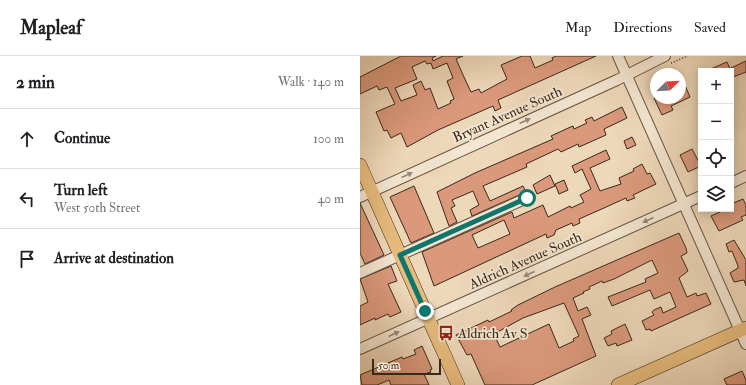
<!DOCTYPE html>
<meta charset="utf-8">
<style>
:root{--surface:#fff;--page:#f6f6f6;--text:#202124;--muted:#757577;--line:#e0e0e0}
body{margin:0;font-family:"IM FELL Double Pica",serif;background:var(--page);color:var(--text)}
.controls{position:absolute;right:12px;top:12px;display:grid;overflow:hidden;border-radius:0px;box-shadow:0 2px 10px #0003}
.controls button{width:36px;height:36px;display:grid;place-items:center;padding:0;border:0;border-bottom:1px solid var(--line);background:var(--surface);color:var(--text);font:20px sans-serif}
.compass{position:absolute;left:290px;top:12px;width:36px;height:36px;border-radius:50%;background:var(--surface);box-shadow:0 2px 10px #0003;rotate:66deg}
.scale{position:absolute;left:12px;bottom:10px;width:69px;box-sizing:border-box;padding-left:4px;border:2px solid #3a281a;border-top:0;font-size:11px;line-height:14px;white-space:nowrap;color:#3a281a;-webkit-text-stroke:3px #f4e6d2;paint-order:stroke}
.stop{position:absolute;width:12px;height:12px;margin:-9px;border:3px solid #0f766e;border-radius:50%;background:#fff}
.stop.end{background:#0f766e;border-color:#fff;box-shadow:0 1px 4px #0008}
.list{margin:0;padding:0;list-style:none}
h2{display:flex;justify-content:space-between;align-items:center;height:52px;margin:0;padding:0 16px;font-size:17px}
h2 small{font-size:13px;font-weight:400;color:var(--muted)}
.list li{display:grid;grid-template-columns:26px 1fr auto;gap:12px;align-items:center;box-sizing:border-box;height:60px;padding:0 16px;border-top:1px solid var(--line)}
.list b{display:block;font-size:15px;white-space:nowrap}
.list p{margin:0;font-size:13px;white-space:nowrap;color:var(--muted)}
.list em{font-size:13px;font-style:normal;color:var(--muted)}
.icon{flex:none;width:22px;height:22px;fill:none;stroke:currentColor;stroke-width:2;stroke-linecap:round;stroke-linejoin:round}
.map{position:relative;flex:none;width:386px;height:329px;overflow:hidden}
header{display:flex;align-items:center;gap:24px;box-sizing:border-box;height:56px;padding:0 20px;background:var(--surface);border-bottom:1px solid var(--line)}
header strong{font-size:19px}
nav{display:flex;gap:22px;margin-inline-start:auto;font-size:14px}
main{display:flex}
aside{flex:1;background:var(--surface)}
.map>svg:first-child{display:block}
</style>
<header>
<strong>Mapleaf</strong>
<nav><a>Map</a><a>Directions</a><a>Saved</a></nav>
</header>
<main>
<aside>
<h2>2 min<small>Walk · 140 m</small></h2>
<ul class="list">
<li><svg class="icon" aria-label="ahead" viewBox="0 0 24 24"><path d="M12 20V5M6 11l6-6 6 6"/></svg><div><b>Continue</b></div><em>100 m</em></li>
<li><svg class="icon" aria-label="left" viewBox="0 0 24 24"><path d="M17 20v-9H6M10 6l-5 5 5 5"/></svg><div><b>Turn left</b><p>West 50th Street</p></div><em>40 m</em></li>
<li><svg class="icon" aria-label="arrive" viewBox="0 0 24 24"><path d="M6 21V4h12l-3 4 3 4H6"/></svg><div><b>Arrive at destination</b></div></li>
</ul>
</aside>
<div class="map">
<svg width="386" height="329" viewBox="0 0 386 329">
<rect width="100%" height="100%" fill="#eed8ba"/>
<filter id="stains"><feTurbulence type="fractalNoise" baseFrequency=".005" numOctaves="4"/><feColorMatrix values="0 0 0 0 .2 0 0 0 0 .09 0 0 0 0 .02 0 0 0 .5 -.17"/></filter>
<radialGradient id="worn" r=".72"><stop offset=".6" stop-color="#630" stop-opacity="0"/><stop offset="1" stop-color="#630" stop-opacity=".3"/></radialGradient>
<!-- building -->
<g fill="#db997c" stroke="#3a281a" fill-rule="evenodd">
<path d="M41,0H76L72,2L73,5L83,0H103L96,3L103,19L111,36L119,33L121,37L147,23L141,9L162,0H170L175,12L193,4L192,2L196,0H236L138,44L141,52L135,55L133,50L78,74L47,91L41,77L31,82L27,74L24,75L16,56L35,48L27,31L19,34L17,30L0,38V21ZM65,5L67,8L71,7L73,13L87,7L93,22L87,25L94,43L90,45L91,47L78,53L70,32L65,34L61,25L53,29L57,39L41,45L35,32L57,23L52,11Z"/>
<polygon points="386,5 386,16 373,21 371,15 346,15 367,6 371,15 371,12"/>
<polygon points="320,18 330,41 311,50 313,54 302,59 294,42 320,42"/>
<polygon points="262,51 267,62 244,73 246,79 219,91 218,88 201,96 198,93 166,108 167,111 123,130 130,145 163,130 166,136 112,160 110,154 119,149 113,135 92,144 95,150 91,152 97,166 89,170 77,136 115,117 193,83 191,80 206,73 213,70 214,73 227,67 225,64 232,61 234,65"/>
<polygon points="272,81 276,89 267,93 264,85"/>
<polygon points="332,93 341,110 328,116 320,99"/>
<path d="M246,94L250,103L230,112L240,135L261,128L259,122L274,115L273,113L282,108L287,118L290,117L296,128L273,139L275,142L267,145L266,142L244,152L219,163L220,167L213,170L212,167L196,174L194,179L187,182L186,178L74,230L62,196L152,156L154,162L183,149L188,161L210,150L211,152L224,146L220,139L231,133L222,113L215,117L212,110ZM144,164L150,178L118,192L112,179Z"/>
<polygon points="190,119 195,130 177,138 173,129"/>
<polygon points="204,124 208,134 199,138 195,128"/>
<polygon points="54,130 74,177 51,187 30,141"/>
<polygon points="383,143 386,149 386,159 381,161 383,164 359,175 351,160 366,153 371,153 371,148"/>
<polygon points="0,147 24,199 5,208 0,197"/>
<path d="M319,177L326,192L327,197L321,200L328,215L319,222L327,241L336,237L337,240L346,237L351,248L291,275L290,273L286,274L282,265L294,259L292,256L294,254L301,251L303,257L316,251L310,236L294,243L290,234L252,250L248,241L286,226L285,223L298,217L292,204L254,223L243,227L242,225L229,231L230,233L223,236L224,237L213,242L218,255L227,251L231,259L222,263L236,300L172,329H125L111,298L107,299L96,279L128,264L129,266L152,255L151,254L158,249L195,231ZM204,247L219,280L213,283L214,285L199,292L189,268L140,291L134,278L163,262Z"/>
<polygon points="374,184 386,204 386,230 384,224 374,226 370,217 378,212 378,210 372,195 369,196 366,188"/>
<polygon points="31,210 37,225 28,228 41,256 30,261 28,258 15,264 15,262 0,269 0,250 8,246 0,223"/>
<polygon points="265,268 272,284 257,290 256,287 248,290 244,282 252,278 251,275"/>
<polygon points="62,290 72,313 70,314 71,316 64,318 69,329 31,329 29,324 17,329 2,329 0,319 42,301 43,303 56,298 54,294"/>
<polygon points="382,315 386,324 386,329 367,329 364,323"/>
</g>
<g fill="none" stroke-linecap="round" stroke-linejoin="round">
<defs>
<g id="minor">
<polyline points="258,0 386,288"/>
<polyline points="371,127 386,120"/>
<polyline points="0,141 257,24 305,0"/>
<polyline points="0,217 167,142"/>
<polyline points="0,293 341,140"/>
</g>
<g id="major">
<polyline points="0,109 98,329"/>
<polyline points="258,329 386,272"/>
</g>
</defs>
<!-- minor casing -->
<use href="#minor" stroke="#675442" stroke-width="12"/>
<!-- major casing -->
<use href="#major" stroke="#3a281a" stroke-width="14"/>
<!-- path -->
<polyline stroke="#3a281a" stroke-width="1.5" stroke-dasharray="1 2" stroke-linecap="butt" points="311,7 328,0"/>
<!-- minor -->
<use href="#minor" stroke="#f4e6d2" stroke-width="10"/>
<!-- major -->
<use href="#major" stroke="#e7bc7d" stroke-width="13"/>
</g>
<!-- one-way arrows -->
<defs><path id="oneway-solid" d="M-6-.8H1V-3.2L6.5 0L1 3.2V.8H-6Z"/></defs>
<g fill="#978776">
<use href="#oneway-solid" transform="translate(165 65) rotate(-24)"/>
<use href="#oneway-solid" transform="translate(47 119) rotate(-24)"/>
<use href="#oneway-solid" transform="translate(288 164) rotate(156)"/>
<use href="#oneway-solid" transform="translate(169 218) rotate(156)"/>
<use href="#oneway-solid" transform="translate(34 278) rotate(-24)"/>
</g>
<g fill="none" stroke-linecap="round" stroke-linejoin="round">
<!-- route -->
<polyline stroke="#0f766e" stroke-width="5" points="65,255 40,199 167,142"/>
</g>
<!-- icons -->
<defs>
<symbol id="bus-bare" viewBox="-9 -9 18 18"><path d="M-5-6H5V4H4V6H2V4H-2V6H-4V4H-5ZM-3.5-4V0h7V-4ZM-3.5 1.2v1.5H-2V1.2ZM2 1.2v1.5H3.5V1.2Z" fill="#8f2418" stroke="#f4e6d2" stroke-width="2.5" paint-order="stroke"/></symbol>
</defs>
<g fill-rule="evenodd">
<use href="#bus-bare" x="75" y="266" width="22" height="22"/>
</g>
<g text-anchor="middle" stroke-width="3.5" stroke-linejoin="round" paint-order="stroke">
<!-- street labels -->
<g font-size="14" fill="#3a281a" stroke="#f4e6d2">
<text transform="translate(147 58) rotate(-24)" y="5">Bryant Avenue South</text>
<text transform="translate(165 204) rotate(-24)" y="5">Aldrich Avenue South</text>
</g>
<!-- poi labels -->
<g font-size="14" fill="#3a281a" stroke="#f4e6d2" text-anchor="start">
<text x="98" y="282">Aldrich Av S</text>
</g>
</g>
<rect width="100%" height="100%" filter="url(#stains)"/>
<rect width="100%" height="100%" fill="url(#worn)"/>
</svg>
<div class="controls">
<button>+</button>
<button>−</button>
<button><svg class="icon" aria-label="locate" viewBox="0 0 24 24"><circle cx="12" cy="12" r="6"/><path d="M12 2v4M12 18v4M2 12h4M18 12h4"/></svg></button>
<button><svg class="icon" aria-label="layers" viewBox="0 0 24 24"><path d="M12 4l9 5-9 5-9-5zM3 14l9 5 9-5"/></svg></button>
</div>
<svg class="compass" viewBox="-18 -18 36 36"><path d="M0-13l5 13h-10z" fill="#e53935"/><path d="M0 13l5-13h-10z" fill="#757577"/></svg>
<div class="scale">50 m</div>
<div class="stop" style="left:167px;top:142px"></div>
<div class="stop end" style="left:65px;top:255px"></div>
</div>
</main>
